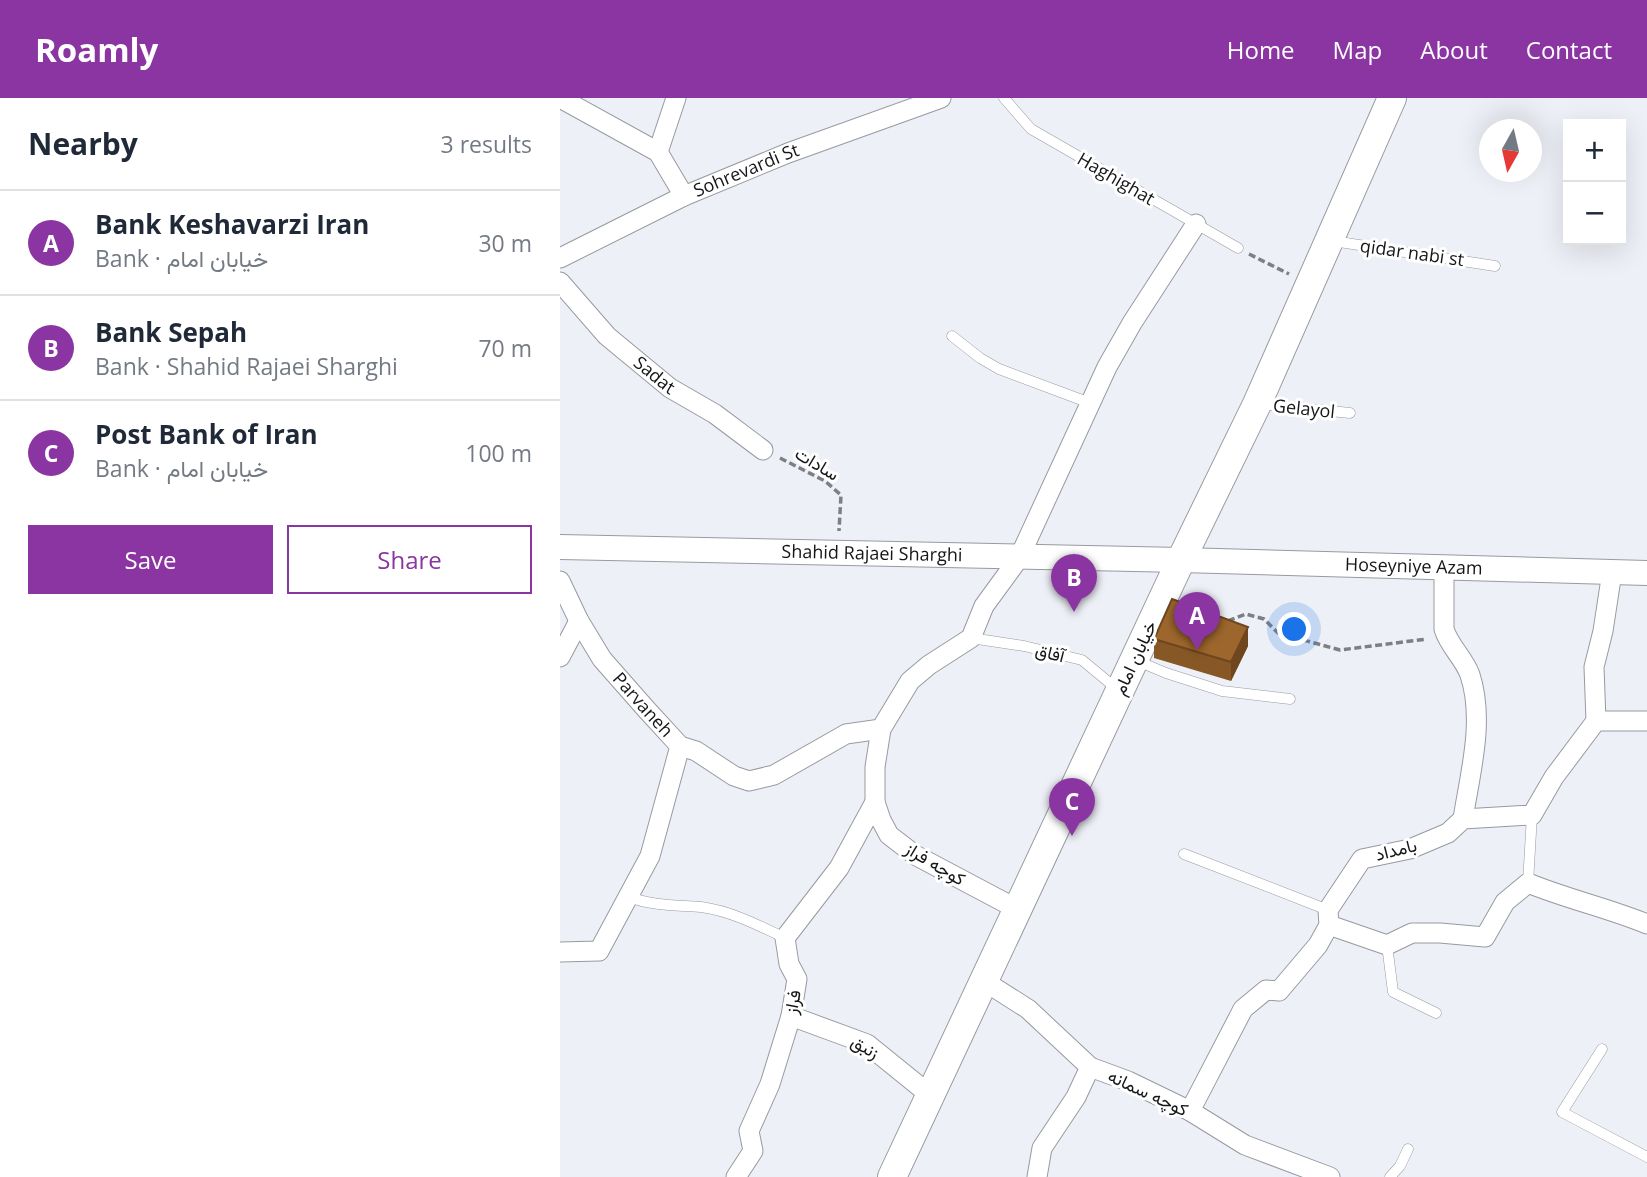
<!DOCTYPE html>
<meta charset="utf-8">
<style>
:root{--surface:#fff;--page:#f2f2f3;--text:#1f2937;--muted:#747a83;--line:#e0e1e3;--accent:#8b35a3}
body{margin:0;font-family:"Open Sans",Vazirmatn,sans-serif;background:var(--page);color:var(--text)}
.controls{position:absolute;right:21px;top:21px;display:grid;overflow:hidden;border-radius:0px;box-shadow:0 7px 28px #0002}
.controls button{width:63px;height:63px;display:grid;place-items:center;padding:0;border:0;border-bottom:2px solid var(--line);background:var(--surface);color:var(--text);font:35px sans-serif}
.compass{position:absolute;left:919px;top:21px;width:63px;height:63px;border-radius:50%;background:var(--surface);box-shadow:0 7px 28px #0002;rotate:188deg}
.you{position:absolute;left:735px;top:532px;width:24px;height:24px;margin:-18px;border:5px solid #fff;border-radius:50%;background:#1a73e8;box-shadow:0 0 0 10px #1a73e833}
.badge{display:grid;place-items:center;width:46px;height:46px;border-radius:50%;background:var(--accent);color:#fff;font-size:23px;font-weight:700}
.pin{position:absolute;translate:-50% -58px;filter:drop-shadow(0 2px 4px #0008)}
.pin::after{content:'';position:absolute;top:37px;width:24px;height:21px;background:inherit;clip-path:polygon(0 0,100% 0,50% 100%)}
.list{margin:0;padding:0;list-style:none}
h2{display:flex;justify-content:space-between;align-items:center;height:91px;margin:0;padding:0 28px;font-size:30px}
h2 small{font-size:23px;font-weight:400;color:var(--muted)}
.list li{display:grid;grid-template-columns:46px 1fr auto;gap:21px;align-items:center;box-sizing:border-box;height:105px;padding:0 28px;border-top:2px solid var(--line)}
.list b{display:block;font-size:26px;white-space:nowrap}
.list p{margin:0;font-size:23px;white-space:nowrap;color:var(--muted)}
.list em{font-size:23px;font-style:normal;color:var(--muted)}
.actions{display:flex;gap:14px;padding:21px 28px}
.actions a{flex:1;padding:16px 0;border:2px solid var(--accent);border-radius:0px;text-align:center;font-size:24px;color:var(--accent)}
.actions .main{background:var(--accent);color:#fff}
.map{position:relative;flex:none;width:1087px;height:1079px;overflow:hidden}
header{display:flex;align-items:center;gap:42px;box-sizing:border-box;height:98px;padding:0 35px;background:var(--accent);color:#fff}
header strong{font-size:33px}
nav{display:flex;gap:38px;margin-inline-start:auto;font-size:24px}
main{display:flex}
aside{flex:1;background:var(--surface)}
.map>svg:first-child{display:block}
</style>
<header>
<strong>Roamly</strong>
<nav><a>Home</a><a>Map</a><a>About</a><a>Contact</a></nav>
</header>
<main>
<aside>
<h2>Nearby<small>3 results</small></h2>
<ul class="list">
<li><span class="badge">A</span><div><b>Bank Keshavarzi Iran</b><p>Bank · خیابان امام</p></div><em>30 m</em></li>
<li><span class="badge">B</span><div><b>Bank Sepah</b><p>Bank · Shahid Rajaei Sharghi</p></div><em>70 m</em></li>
<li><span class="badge">C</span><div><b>Post Bank of Iran</b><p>Bank · خیابان امام</p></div><em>100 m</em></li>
</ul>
<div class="actions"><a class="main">Save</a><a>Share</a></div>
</aside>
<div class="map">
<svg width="1087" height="1079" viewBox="0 0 1087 1079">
<rect width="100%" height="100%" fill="#eef0f7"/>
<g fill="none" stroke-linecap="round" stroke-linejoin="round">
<defs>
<g id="service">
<polyline points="444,0 471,31 678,150"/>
<polyline points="773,143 935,168"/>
<polyline points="392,238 420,260 439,271 530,305"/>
<polyline points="701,306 790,315"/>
<polyline points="411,540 464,548 522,562 557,591"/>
<polyline points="575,562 606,575 662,593 730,601"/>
<polyline points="624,756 768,812"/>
<polyline points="968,785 972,717"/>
<path d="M69,799C93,808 116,807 141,809C171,813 198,827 225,840"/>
<polyline points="827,847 833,894 876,915"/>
<polyline points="1042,951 1002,1014 1087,1059"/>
<polyline points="830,1079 840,1068 848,1051"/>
</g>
<g id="minor">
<polyline points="0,0 98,54"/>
<polyline points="116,0 98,54 124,98"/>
<path id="s1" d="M0,160L124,98L228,55L381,0"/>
<path id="s2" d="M0,184L47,238L110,290L155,316L203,352"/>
<path d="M884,469V531C889,548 904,560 910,577C925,623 910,675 903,721"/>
<path id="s3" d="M0,483L19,523L42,561L86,611L120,648L136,653L174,678L189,683L214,677L286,636L321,631"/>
<polyline points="0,559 19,523"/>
<polyline points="1036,623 1034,569 1043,533 1052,474"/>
<polyline points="457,811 355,757 329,737 321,722 315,704 315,669 321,631 350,583 369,567 411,540 424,508 459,460 547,269 572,225 636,126"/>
<path d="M769,827L827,847L852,835H880L925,839L945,804L968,785C1007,801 1048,810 1087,826"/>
<polyline points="0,854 39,853 90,758 120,648"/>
<polyline points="424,883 468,911 530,969 568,983 630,1013 685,1047 770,1079"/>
<polyline points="231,918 307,946 370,997"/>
<polyline points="630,1013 683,911 706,892 719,893 758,847 769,827 768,812 802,761 850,751 888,735 903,721 972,717 994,679 1036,623 1087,623"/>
<polyline points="176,1079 193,1053 189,1033 210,986 231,918 237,881 229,866 225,840 279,770 315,704"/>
<polyline points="477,1079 482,1050 516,999 530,969"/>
</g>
<g id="tertiary">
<path id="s4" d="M0,449L621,462L1087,475"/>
</g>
<polyline id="secondary" points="332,1079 621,462 697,306 832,0"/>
</defs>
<!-- service casing -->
<use href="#service" stroke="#979aa0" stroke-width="11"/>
<!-- minor casing -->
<use href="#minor" stroke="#979aa0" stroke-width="21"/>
<!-- tertiary casing -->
<use href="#tertiary" stroke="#979aa0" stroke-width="26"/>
<!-- secondary casing -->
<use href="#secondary" stroke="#979aa0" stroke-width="30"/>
<!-- path -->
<g stroke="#7d7f83" stroke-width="3.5" stroke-dasharray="7 3.5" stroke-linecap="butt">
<polyline points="689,156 729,176"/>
<polyline points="220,360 265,383 281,397 279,433"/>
<polyline points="668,523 686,516 704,521 718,535 780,552 867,541"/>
</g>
<!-- service -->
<use href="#service" stroke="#fff" stroke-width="10"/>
<!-- minor -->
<use href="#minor" stroke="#fff" stroke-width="19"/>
<!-- tertiary -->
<use href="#tertiary" stroke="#fff" stroke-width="24"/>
<!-- secondary -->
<use href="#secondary" stroke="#fff" stroke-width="28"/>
</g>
<!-- wall -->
<polygon fill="#875826" points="594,541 688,548 671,583 594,560"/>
<!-- shaded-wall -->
<polygon fill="#6e471f" points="688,529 688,548 671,583 671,564"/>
<!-- building -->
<polygon fill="#9d662c" stroke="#6e471f" stroke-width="2" points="612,501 688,529 671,564 594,541"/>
<g text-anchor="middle" stroke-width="6" stroke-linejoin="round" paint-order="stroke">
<!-- street labels -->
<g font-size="18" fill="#151618" stroke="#fff">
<text dy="6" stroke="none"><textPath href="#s1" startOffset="206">Sohrevardi St</textPath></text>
<text transform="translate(556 81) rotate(30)" y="6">Haghighat</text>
<text transform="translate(852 155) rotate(8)" y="6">qidar nabi st</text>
<text dy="6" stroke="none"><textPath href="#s2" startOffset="133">Sadat</textPath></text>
<text transform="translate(744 311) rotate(6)" y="6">Gelayol</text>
<text transform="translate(257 366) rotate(31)" y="6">سادات</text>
<text dy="6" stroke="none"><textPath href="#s4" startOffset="312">Shahid Rajaei Sharghi</textPath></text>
<text dy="6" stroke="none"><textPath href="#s4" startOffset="854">Hoseyniye Azam</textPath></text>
<text transform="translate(490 555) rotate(14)" y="6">آفاق</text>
<text transform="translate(575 560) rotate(-65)" y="6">خیابان امام</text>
<text dy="6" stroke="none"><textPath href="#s3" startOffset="150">Parvaneh</textPath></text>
<text transform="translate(836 752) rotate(-14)" y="6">بامداد</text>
<text transform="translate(375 766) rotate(31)" y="6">کوچه فراز</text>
<text transform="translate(233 904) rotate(-80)" y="6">فراز</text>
<text transform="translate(305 949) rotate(30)" y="6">زنبق</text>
<text transform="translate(588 995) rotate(25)" y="6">کوچه سمانه</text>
</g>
</g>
</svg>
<div class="controls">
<button>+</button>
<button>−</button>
</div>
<svg class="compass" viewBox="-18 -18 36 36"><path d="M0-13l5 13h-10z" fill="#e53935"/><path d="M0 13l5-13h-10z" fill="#747a83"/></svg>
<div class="you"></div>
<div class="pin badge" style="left:637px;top:552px">A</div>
<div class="pin badge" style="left:514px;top:514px">B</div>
<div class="pin badge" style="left:512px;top:738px">C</div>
</div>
</main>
